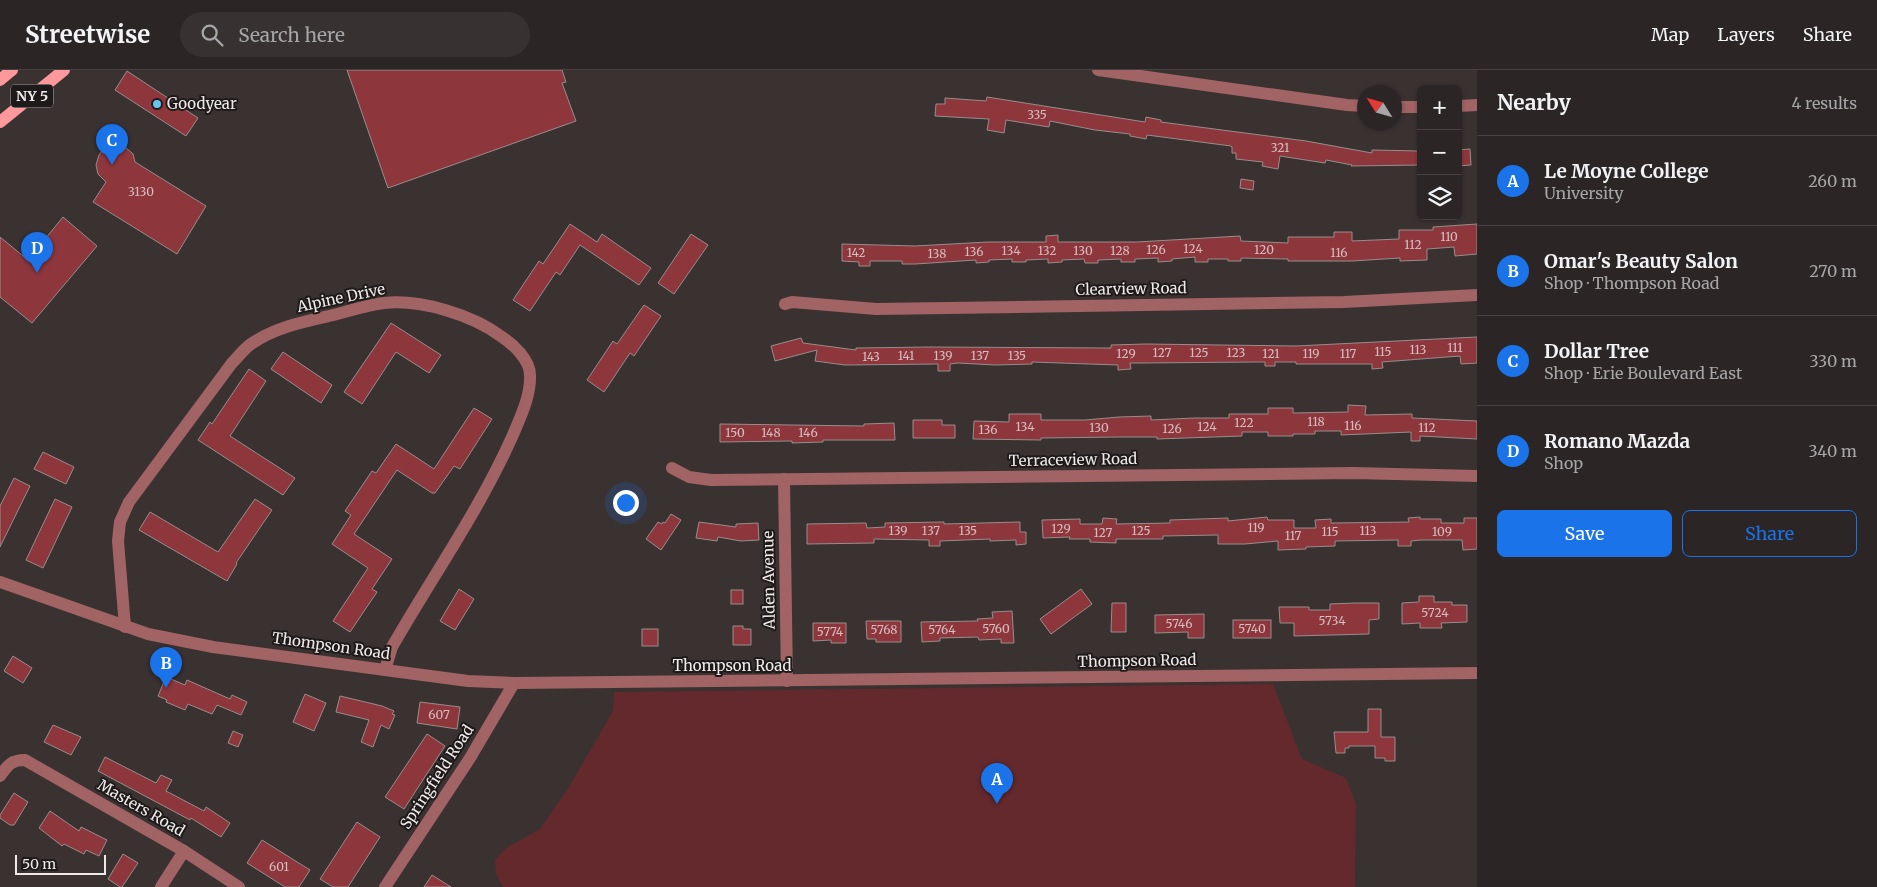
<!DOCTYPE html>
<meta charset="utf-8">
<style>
:root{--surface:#2c2525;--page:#383132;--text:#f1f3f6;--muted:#a6a5a7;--line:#484242;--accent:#1a73e8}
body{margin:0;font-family:Merriweather,serif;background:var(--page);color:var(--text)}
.controls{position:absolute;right:15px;top:15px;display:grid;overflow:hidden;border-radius:8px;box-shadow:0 1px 4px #0004}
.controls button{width:45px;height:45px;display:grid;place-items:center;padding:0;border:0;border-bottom:1px solid var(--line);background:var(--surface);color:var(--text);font:25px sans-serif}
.compass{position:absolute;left:1357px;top:15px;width:45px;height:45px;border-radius:50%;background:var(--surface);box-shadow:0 1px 4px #0004;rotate:307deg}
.scale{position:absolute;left:15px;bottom:12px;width:91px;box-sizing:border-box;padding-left:5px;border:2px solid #efe9e9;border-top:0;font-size:14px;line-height:18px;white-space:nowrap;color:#efe9e9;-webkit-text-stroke:4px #1e1a1a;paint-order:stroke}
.you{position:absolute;left:625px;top:432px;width:18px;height:18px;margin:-12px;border:4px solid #fff;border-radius:50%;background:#1a73e8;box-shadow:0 0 0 8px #1a73e833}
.badge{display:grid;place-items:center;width:32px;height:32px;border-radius:50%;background:var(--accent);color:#fff;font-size:16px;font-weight:700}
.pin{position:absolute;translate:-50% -41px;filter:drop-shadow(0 1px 2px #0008)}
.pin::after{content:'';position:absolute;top:26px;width:18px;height:15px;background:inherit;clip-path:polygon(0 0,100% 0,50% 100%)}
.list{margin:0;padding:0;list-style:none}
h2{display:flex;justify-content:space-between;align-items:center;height:65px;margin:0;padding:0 20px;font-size:21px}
h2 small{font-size:16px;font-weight:400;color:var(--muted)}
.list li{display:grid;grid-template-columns:32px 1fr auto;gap:15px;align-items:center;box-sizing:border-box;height:90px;padding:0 20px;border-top:1px solid var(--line)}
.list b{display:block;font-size:19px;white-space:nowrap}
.list p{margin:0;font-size:16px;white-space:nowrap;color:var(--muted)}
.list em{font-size:16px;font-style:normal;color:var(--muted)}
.actions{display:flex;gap:10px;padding:15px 20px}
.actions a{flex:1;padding:11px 0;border:1px solid var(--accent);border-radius:8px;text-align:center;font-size:18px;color:var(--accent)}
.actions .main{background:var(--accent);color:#fff}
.icon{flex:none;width:28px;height:28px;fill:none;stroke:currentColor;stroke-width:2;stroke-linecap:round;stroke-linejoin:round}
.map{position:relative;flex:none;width:1477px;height:817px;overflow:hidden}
header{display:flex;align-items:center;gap:30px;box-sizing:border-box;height:70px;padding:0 25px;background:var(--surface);border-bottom:1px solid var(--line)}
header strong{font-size:24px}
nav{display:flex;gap:28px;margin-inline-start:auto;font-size:18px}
.search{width:350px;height:45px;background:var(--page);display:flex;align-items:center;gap:12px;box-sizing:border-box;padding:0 18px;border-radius:28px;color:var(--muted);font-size:19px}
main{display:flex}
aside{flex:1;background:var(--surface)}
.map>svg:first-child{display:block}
</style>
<header>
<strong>Streetwise</strong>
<div class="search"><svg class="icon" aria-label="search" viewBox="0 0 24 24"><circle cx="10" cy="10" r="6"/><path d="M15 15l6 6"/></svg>Search here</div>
<nav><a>Map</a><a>Layers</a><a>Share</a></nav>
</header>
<main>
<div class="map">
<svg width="1477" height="817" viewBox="0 0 1477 817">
<rect width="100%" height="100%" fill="#3a3131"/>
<!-- green -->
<polygon fill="#64292d" points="1273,614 1302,689 1346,708 1356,734 1355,817 503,817 496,804 495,790 505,779 540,759 569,717 613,641 614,622"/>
<!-- building -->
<g fill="#8d373d" stroke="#978d8d">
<polygon points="347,0 562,0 566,12 562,13 576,51 388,118"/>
<polygon points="127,1 198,48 186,66 115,20"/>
<polygon points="987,27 1145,52 1146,47 1161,50 1161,52 1306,71 1372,83 1372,80 1421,81 1421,95 1351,96 1352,95 1326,90 1325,93 1280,86 1278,99 1262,96 1263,92 1236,89 1236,83 1232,83 1232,77 1231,76 1147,65 1146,69 1130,66 1130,64 1095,60 1050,51 1049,57 1006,50 1004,63 987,60 989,49 935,46 936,34 945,34 945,28 986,31"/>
<polygon points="115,75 125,77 133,84 135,92 206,136 177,184 93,132 106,112 98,104 96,95 99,85 105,77"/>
<polygon points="1470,79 1471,95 1458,96 1458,80"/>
<polygon points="1241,109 1254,111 1253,120 1240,118"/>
<polygon points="63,147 97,176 32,253 0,227 0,167 28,190"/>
<polygon points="570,154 597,172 602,164 651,198 639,215 580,175 560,205 556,202 530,241 513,230 539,191 543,194"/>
<polygon points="1477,154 1477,184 1455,186 1454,177 1427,179 1427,190 1400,191 1400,188 1352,191 1288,191 1288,189 1241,188 1241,191 1228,191 1228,189 1208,189 1208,192 1195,192 1195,187 1172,189 1172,191 1158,192 1158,188 1135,189 1135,192 1121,192 1121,189 1098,190 1098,193 1085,193 1084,189 1062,190 1062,192 1048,193 1048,189 1026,190 1026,192 1012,192 1012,189 989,190 989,192 976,193 976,190 915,194 902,194 902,191 870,191 870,196 859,196 859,192 842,191 842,174 915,176 988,172 1046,172 1046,166 1058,165 1058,172 1137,172 1240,166 1241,171 1288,173 1288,167 1334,167 1334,162 1352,162 1352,171 1399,169 1399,160 1433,160 1433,157"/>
<polygon points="691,164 708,175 674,224 658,213"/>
<polygon points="644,235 661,246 634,286 630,283 604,322 587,310 613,271 617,274"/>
<polygon points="391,253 441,285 429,303 396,282 362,334 344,322"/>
<polygon points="1477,267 1477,293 1461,294 1460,286 1382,292 1383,298 1372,299 1372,294 1296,294 1296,292 1275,292 1275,296 1265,296 1265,292 1255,292 1142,293 1130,293 1131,299 1118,300 1118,295 1032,292 1032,294 995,295 958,293 950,294 950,301 938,301 938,294 845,295 815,291 817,280 775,291 771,276 801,268 803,273 856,280 856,278 929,277 1111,278 1111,275 1146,274 1296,276"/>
<polygon points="283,282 332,315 321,333 271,299"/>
<polygon points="249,299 266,311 230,366 295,408 283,425 198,370 210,352 212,354"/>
<polygon points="1348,335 1366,336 1365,345 1412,344 1412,348 1477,351 1477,369 1420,366 1420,371 1411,371 1411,362 1341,365 1341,361 1315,361 1315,364 1293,364 1293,366 1268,366 1268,362 1242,362 1242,366 1157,369 1157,367 1119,367 1041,368 1041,370 973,369 974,351 1009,352 1009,344 1041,344 1041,350 1085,350 1119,347 1151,346 1151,350 1194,348 1229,348 1229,344 1268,344 1268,338 1293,338 1293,343 1348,342"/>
<polygon points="474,338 492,349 460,399 454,396 435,423 432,423 397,400 354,464 392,489 372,519 377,522 350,562 333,551 368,498 332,474 351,445 345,441 372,401 376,403 396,374 434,399"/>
<polygon points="913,350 942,350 942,355 955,355 955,368 913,368"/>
<polygon points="894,353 895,370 823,370 823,372 792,373 792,371 720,372 720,354 864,356 864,354"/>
<polygon points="43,382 74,397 66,414 34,399"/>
<polygon points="14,408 30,416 0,477 0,436"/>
<polygon points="55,429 72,437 43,498 26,490"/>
<polygon points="255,429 272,440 236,493 237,494 227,511 139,460 150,442 218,482"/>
<polygon points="671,444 681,450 661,480 646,469 658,452 662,454 663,452 665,453"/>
<polygon points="1267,447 1268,450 1294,450 1294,458 1316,458 1315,450 1331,449 1331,453 1409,452 1408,448 1420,447 1420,449 1441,449 1441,453 1464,453 1464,448 1477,448 1477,479 1463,480 1462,470 1421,470 1411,471 1411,476 1398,476 1398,470 1335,471 1335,476 1306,477 1306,479 1278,480 1278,471 1245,474 1218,474 1218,465 1163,466 1163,469 1116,469 1116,473 1090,472 1090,469 1069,469 1070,467 1043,468 1042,450 1080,449 1080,454 1102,454 1103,448 1117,449 1116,454 1170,453 1170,450 1228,448 1228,451"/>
<polygon points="699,452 736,457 736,454 758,453 759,470 741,471 718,467 717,471 696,468"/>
<polygon points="944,452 944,454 1020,452 1020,462 1026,462 1026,474 1016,475 1016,470 990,471 990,469 940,471 940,476 929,476 929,470 874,469 874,473 807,474 807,454 866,453 867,458 885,457 885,453"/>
<polygon points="459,519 474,529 455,560 440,551"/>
<polygon points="1081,519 1092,534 1051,564 1040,549"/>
<rect x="731" y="520" width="12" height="14"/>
<polygon points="1419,526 1434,526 1434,532 1452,532 1452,535 1467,535 1467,552 1441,553 1442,558 1420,558 1420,553 1402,554 1402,533 1419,532"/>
<polygon points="1112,533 1126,533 1126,562 1111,562"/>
<polygon points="1355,533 1379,533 1379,549 1369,550 1369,564 1294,566 1294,553 1280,553 1279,537 1309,537 1309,540 1330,540 1330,534"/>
<polygon points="1012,541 1014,573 1001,573 1001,569 979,570 978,567 940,568 940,571 922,572 921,552 978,551 977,549 993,548 992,542"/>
<polygon points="1204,544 1204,568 1188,568 1188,562 1155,563 1155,545"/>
<rect x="1233" y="550" width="38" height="18"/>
<polygon points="866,551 901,551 901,572 876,572 876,569 867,569"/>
<polygon points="813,553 846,553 846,573 831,573 831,570 813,571"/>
<polygon points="733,556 743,556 743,559 751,559 751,575 733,575"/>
<rect x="642" y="559" width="16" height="17"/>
<polygon points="13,586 32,598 23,613 4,601"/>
<polygon points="166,607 185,615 187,610 230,629 232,625 247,632 241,645 217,635 212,644 188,634 185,640 166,632 167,630 158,626"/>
<polygon points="305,624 326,633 314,661 293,652"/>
<polygon points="340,626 382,636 394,641 392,644 395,645 389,659 381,655 373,677 361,672 369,650 336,642"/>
<polygon points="420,632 460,637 457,659 417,653"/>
<polygon points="1368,639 1381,639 1381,667 1395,667 1395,691 1385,691 1385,688 1375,688 1375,676 1349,676 1349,678 1345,678 1345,683 1336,683 1334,662 1368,662"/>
<polygon points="53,655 81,667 71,685 44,672"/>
<polygon points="233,661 243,665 238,677 228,673"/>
<polygon points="427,664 445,676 404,739 385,727"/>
<polygon points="105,687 156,713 161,705 172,710 166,721 204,741 206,737 230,753 221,767 191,748 190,750 98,701"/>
<polygon points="14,723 28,732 14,755 10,755 0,748 0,745"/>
<polygon points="50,741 79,761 81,757 107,770 99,786 86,780 84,784 64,774 62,776 39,758"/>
<polygon points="357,752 380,767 348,817 333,817 320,809"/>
<polygon points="262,770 310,800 299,817 285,817 247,793"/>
<polygon points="123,784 138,793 122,817 120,817 108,809"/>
<polygon points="432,805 451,817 424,817"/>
</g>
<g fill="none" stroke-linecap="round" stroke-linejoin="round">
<!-- minor -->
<g stroke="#a16364" stroke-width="12">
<polyline points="1098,0 1347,35 1364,36"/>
<polyline points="1458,36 1477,35"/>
<polyline points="1394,37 1421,37"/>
<polyline points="785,234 792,232 876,239 1344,232 1477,225"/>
<polyline points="672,398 689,407 711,410 1354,403 1477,406"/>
<polyline points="784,409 787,611"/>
<polyline points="0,512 148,564 213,577 385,600 468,611 514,613 1477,603"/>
<path d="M125,557L118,471L120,452L129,432L232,293C238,287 244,279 251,274C274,258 302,252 329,246C347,242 366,235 384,233C421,229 473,245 502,267C514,275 530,290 530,305C531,326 520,348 512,367C479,441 432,507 392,577L385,600"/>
<path d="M0,706C8,695 11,690 25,690L184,781L239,817"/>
<polyline points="161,817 184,781"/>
<polyline points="385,817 470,688 514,613"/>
</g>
<!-- major -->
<g stroke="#fd999b" stroke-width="12">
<polyline points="0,10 12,0"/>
<polyline points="0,52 64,0"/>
</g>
</g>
<!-- markers -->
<circle fill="#67c4ef" stroke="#1e1a1a" stroke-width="2" cx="157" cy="34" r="5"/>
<g text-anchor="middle" stroke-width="4" stroke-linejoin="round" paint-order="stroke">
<!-- number labels -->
<g font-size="12" fill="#d6bcbe">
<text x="1037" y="49">335</text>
<text x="1280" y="82">321</text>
<text x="141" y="126">3130</text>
<text x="1449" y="171">110</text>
<text x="1413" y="179">112</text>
<text x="1193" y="183">124</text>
<text x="1156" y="184">126</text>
<text x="1264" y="184">120</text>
<text x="1011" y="185">134</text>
<text x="1047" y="185">132</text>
<text x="1083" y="185">130</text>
<text x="1120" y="185">128</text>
<text x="974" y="186">136</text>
<text x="856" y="187">142</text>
<text x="1339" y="187">116</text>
<text x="937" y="188">138</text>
<text x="1455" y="282">111</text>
<text x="1418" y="284">113</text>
<text x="1383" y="286">115</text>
<text x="1162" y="287">127</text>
<text x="1199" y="287">125</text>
<text x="1236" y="287">123</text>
<text x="1126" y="288">129</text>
<text x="1271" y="288">121</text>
<text x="1311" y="288">119</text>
<text x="1348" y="288">117</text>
<text x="906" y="290">141</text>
<text x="943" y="290">139</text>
<text x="980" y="290">137</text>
<text x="1017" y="290">135</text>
<text x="871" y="291">143</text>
<text x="1316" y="356">118</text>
<text x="1244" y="357">122</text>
<text x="1353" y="360">116</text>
<text x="1025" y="361">134</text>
<text x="1207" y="361">124</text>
<text x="1099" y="362">130</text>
<text x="1427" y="362">112</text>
<text x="1172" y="363">126</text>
<text x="988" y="364">136</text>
<text x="735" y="367">150</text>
<text x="771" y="367">148</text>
<text x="808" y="367">146</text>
<text x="1256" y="462">119</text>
<text x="1061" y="463">129</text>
<text x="898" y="465">139</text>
<text x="931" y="465">137</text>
<text x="968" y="465">135</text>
<text x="1141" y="465">125</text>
<text x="1368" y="465">113</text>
<text x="1330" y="466">115</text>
<text x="1442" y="466">109</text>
<text x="1103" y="467">127</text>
<text x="1293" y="470">117</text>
<text x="1435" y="547">5724</text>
<text x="1332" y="555">5734</text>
<text x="1179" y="558">5746</text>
<text x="996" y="563">5760</text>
<text x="1252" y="563">5740</text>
<text x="884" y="564">5768</text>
<text x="942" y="564">5764</text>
<text x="830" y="566">5774</text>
<text x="439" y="649">607</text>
<text x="279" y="801">601</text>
</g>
<!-- shield labels -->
<rect fill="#1e1a1a" stroke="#b0abab" stroke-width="1" x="11" y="14.5" width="42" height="23" rx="4"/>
<g font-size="14" font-weight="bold" fill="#efe9e9">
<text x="32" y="31">NY 5</text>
</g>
<!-- poi labels -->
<g font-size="15" fill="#efe9e9" stroke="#1e1a1a" text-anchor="start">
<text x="167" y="39">Goodyear</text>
</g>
<!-- street labels -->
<g font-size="15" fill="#efe9e9" stroke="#1e1a1a">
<text transform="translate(1131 219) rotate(-1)" y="5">Clearview Road</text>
<text transform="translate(341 228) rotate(-12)" y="5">Alpine Drive</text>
<text transform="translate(1073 390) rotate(-1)" y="5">Terraceview Road</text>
<text transform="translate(769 510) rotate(-91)" y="5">Alden Avenue</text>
<text transform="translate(331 576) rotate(8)" y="5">Thompson Road</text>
<text transform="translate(1137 591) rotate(-1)" y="5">Thompson Road</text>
<text x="732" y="601">Thompson Road</text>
<text transform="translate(437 707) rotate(-57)" y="5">Springfield Road</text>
<text transform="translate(141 738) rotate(30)" y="5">Masters Road</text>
</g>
</g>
</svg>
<div class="controls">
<button>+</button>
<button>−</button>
<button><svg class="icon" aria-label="layers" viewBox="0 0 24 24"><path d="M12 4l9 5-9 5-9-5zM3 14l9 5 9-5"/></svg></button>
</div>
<svg class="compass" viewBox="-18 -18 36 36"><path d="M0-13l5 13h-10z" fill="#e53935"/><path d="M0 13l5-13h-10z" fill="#a6a5a7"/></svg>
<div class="scale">50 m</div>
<div class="you"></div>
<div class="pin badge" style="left:997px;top:734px">A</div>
<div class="pin badge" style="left:166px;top:618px">B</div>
<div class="pin badge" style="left:112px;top:95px">C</div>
<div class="pin badge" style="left:37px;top:203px">D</div>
</div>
<aside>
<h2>Nearby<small>4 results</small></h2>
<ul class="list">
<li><span class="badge">A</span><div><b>Le Moyne College</b><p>University</p></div><em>260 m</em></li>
<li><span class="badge">B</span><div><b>Omar's Beauty Salon</b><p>Shop · Thompson Road</p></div><em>270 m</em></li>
<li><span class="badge">C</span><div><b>Dollar Tree</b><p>Shop · Erie Boulevard East</p></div><em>330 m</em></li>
<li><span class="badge">D</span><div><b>Romano Mazda</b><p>Shop</p></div><em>340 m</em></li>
</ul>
<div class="actions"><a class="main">Save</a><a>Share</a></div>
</aside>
</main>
